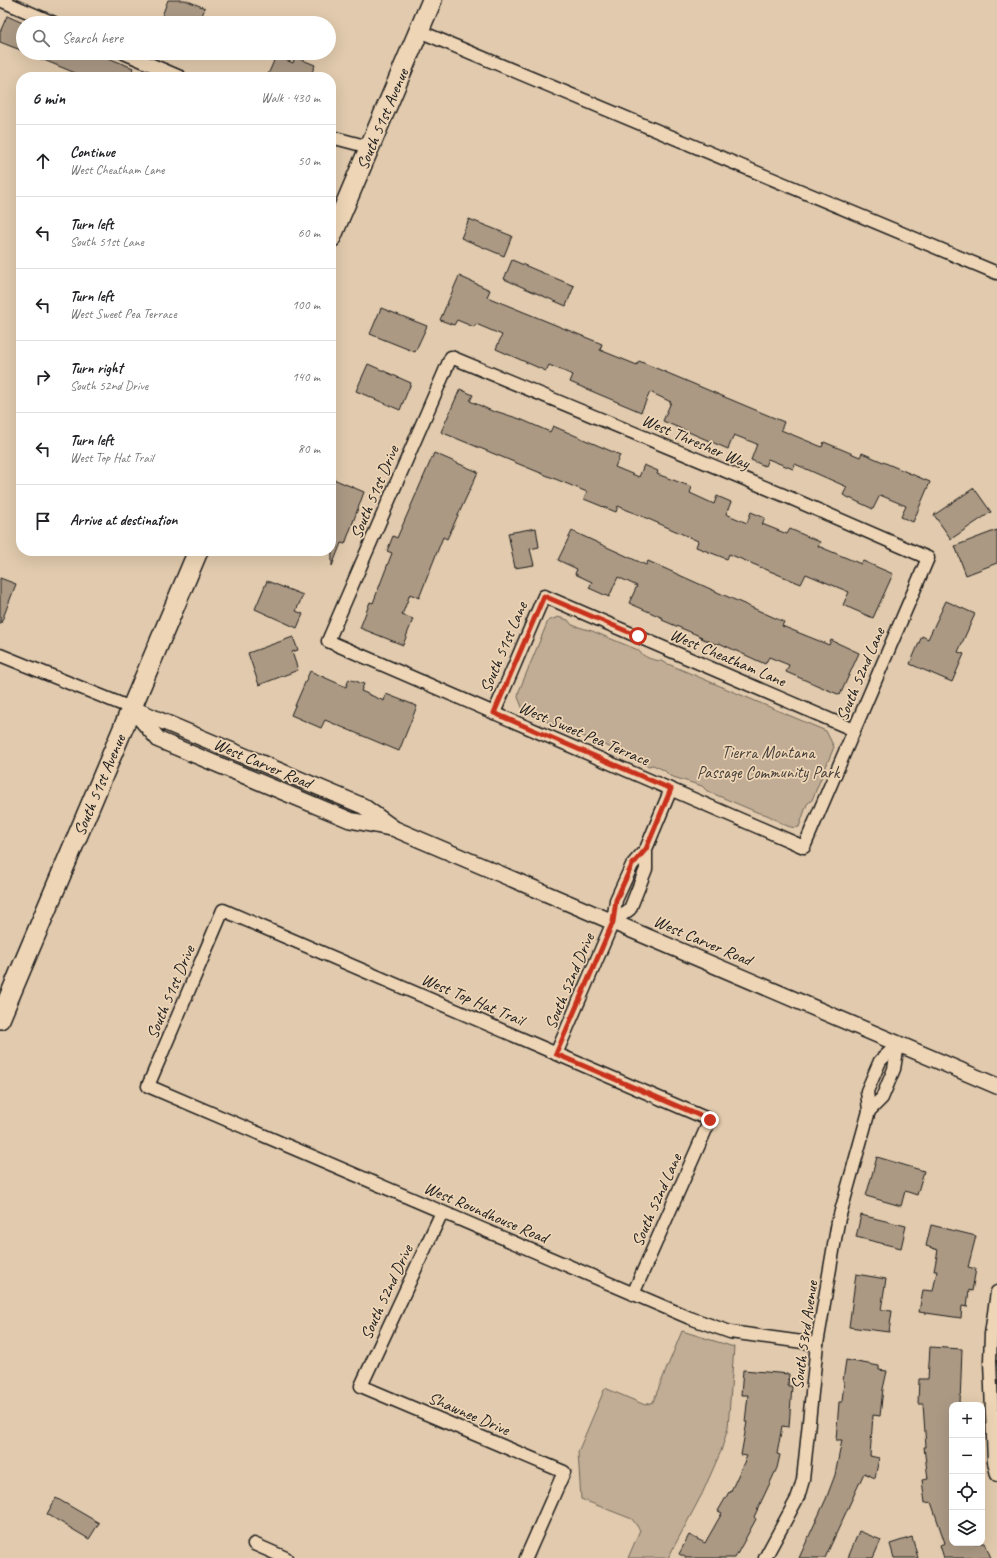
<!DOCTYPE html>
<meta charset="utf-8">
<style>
:root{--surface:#fff;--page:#f2f2f2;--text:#202124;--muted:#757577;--line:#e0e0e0}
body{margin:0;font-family:Caveat,sans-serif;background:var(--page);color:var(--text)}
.controls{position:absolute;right:12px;bottom:12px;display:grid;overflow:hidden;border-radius:8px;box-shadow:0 4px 16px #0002}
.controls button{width:36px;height:36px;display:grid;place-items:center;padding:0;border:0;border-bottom:1px solid var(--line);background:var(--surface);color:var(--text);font:20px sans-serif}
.stop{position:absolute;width:12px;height:12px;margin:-9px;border:3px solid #c8321e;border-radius:50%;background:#fff}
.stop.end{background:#c8321e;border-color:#fff;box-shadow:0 1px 4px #0008}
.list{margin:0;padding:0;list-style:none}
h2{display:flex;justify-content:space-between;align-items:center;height:52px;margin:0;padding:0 16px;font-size:17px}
h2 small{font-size:13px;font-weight:400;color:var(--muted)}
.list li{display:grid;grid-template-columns:26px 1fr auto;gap:12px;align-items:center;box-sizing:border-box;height:72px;padding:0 16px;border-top:1px solid var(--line)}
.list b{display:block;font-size:15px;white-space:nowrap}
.list p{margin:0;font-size:13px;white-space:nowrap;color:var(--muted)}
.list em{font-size:13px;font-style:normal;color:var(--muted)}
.icon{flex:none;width:22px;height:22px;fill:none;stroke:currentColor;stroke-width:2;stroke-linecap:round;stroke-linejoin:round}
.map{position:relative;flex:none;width:997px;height:1558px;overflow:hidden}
.search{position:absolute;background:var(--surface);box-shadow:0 4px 16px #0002;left:16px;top:16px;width:320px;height:44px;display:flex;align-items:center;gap:10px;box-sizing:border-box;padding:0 14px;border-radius:22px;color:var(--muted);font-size:15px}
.panel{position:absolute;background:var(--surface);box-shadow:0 4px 16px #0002;left:16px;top:72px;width:320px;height:484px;border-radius:16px}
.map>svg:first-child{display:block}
</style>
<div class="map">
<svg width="997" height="1558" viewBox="0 0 997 1558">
<rect width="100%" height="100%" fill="#e1caad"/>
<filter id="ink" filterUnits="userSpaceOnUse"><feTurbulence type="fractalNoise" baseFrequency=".025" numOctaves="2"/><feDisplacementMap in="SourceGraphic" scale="8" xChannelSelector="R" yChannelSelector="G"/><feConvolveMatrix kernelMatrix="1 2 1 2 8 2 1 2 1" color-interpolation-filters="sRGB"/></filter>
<g filter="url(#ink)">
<!-- green -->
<g fill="#c1ad95" stroke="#6e6458">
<path d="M558,617L568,620L572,625L592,631L638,650C644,658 653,660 661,661L826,731L834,747L812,800L807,804L799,827C786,831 773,814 759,813L707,791L702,786L670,776L664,770L653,765L648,766L625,756L619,751L524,712L518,697L519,691L548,621Z"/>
<polygon points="682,1331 734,1347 728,1428 721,1451 702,1494 668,1558 628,1558 640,1530 632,1519 581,1499 578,1452 605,1388 645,1405 653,1402"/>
</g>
<!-- building -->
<g fill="#ab9984" stroke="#1c1c1c">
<polygon points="168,0 185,0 205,8 199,23 166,23 160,21"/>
<polygon points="7,16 23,23 23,51 0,42 0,32"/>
<polygon points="27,53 96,53 133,68 130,77 85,77"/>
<polygon points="276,56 293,63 295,57 315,65 310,77 267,77"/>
<polygon points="469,219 512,236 504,256 461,238"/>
<polygon points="512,260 574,286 566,306 504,279"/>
<polygon points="459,276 490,290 487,297 602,344 600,350 637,365 639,361 784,422 781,430 822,447 824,442 860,457 862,453 930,482 913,522 901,517 906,506 880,495 873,509 843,495 847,487 795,464 793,469 768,459 765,466 751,460 757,444 734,435 728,449 663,421 671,402 650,392 641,412 570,382 573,375 549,365 546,371 496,349 502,335 476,324 474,327 457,320 454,325 440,320"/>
<polygon points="381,308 427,326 415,352 370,334"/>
<polygon points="368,364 411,383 400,410 356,391"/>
<polygon points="460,389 473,395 470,401 494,412 495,411 520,419 550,432 553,426 620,455 615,467 639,477 644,465 658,471 657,474 692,487 690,493 714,504 717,496 731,502 726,514 747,523 751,512 765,518 762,524 787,534 790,529 820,542 818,546 861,564 863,561 893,574 873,618 843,605 849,592 806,574 801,584 729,554 727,559 696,547 698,541 660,524 618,506 616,512 584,499 587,492 441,432"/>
<polygon points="434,453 478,472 447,539 443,537 419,598 410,594 402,615 413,619 403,645 360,628 370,602 373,603 392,553 387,551 393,536 397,538"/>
<polygon points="331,478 364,492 345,544 341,543 332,566"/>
<polygon points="974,488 991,512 951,539 934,515"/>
<polygon points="536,528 539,547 530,549 534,565 515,568 508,533"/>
<polygon points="997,530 997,563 966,575 955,546"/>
<polygon points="572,531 646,565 648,561 784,622 782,626 829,645 831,640 859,653 840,695 786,672 789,665 769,657 765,664 719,643 718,645 701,638 702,637 662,620 663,618 629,603 637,586 618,577 609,597 589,588 592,582 575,574 577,569 558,560"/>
<polygon points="0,578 16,584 1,623 0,623"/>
<polygon points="267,581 303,595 296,611 303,614 297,628 255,609"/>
<polygon points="946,601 975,614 958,652 964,654 952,682 910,664 922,636 928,639"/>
<polygon points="293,637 298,650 292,652 298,670 259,685 248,653"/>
<polygon points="310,671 346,687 349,679 364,684 361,691 384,701 386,694 417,706 399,751 325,720 321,728 291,715"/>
<polygon points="877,1157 924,1171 917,1195 905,1191 901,1206 866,1196"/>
<polygon points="861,1215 906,1226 901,1248 856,1237"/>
<polygon points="931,1225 976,1236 968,1267 976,1269 972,1291 969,1290 967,1307 962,1306 961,1318 919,1312 923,1290 933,1291 937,1271 934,1271 938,1250 926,1246"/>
<polygon points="856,1274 886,1279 881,1310 892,1311 889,1332 849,1327"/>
<polygon points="930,1347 962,1349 960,1404 952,1404 952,1543 985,1543 991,1558 944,1558 940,1545 945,1543 931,1502 925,1503 922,1480 928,1479 924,1447 926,1447 923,1404 918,1404 919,1379 928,1379"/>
<polygon points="846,1360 879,1366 879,1370 887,1371 883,1389 880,1416 873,1415 870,1456 879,1458 875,1478 864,1473 825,1558 799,1558 826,1499 835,1475 842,1440 836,1440 839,1402 842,1402 844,1382 843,1381"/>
<polygon points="743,1370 789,1374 788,1386 792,1386 789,1427 782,1426 777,1454 780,1455 777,1468 754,1517 756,1519 735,1558 687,1558 679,1554 689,1535 705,1543 722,1513 718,1511 729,1492 730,1493 747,1456 741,1455 747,1422 745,1422 748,1395 741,1395"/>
<polygon points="56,1498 99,1523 89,1539 47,1514"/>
<polygon points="859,1531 881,1540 873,1558 848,1558"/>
<polygon points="912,1537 918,1558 894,1558 890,1544"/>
</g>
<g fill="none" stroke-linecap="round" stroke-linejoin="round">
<defs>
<g id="minor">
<polyline points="0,0 54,23"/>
<polyline points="419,31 997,273"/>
<polyline points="124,53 180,77"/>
<polyline points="331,137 369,147"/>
<polygon points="451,357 788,497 928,558 804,847 328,641"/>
<polyline points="0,655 131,708"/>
<polyline points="494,713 544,596 854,730"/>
<polyline points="613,922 630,909 646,869 646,849"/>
<polyline points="556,1054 613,922 616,900 632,865 646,849 671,789"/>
<polyline points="869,1111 882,1098 894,1069 898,1044"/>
<polyline points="442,1212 361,1386 564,1472 526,1558"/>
<polyline points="997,1292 991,1334 990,1361 994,1462 997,1475"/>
<polyline points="633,1294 710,1120 223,910 148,1086 690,1318 730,1332 817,1344"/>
<polyline points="254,1544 286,1558"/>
<polyline points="765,1558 798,1497 803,1480 817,1344 838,1222 869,1111 867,1091 880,1061 898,1044"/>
</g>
<g id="tertiary">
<polyline points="131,708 363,806 395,829 997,1086"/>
<polyline points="134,711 159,740 350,820 390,828"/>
</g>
<g id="primary">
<polyline points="331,238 432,0"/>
<polyline points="0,1019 198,551"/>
</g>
</defs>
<!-- minor casing -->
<use href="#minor" stroke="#1c1c1c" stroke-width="15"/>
<!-- tertiary casing -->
<use href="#tertiary" stroke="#1c1c1c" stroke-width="18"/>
<!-- primary casing -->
<use href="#primary" stroke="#1c1c1c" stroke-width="22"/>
<!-- minor -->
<use href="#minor" stroke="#eed5b6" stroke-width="12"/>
<!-- tertiary -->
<use href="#tertiary" stroke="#eed5b6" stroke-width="15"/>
<!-- primary -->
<use href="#primary" stroke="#eed5b6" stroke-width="19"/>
</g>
</g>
<g fill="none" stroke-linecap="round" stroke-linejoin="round" filter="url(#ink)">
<!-- route -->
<polyline stroke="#c8321e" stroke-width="5" points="638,636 544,596 494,713 671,789 646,849 632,865 616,900 613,922 556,1054 710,1120"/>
</g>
<g text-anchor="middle" stroke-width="3.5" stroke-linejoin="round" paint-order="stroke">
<!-- street labels -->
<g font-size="17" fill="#1c1c1c" stroke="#eed5b6">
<text transform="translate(382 119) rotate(-67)" y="6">South 51st Avenue</text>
<text transform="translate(696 441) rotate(23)" y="6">West Thresher Way</text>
<text transform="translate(374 492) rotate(-67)" y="6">South 51st Drive</text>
<text transform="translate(503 647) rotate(-67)" y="6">South 51st Lane</text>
<text transform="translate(728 657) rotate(23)" y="6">West Cheatham Lane</text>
<text transform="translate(860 674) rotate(-67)" y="6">South 52nd Lane</text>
<text transform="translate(584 733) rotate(23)" y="6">West Sweet Pea Terrace</text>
<text transform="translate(263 763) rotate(23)" y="6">West Carver Road</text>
<text transform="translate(99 785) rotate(-67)" y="6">South 51st Avenue</text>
<text transform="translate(703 940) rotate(23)" y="6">West Carver Road</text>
<text transform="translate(569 981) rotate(-67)" y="6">South 52nd Drive</text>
<text transform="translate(170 992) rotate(-67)" y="6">South 51st Drive</text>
<text transform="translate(473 999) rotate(23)" y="6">West Top Hat Trail</text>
<text transform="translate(656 1200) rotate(-66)" y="6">South 52nd Lane</text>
<text transform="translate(486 1212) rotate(23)" y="6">West Roundhouse Road</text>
<text transform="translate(386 1292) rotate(-65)" y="6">South 52nd Drive</text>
<text transform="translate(804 1335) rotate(-82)" y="6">South 53rd Avenue</text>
<text transform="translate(469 1413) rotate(23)" y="6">Shawnee Drive</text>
</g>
<!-- park labels -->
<g font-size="17" fill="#45403a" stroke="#eed5b6">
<text x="768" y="758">Tierra Montana<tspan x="768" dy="20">Passage Community Park</tspan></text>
</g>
</g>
</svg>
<div class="controls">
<button>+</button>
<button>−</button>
<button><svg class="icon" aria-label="locate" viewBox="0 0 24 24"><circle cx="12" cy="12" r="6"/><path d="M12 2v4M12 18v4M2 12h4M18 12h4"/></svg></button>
<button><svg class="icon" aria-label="layers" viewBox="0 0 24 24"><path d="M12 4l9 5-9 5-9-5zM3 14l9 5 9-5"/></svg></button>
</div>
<div class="stop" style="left:638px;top:636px"></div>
<div class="stop end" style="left:710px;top:1120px"></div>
<div class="search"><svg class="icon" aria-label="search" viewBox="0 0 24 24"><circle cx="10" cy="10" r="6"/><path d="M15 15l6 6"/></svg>Search here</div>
<section class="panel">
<h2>6 min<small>Walk · 430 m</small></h2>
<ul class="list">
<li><svg class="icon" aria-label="ahead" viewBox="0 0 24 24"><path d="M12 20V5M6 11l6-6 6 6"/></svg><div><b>Continue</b><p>West Cheatham Lane</p></div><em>50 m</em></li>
<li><svg class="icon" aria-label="left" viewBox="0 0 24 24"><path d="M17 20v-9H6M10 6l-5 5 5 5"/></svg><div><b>Turn left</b><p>South 51st Lane</p></div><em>60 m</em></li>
<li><svg class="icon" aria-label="left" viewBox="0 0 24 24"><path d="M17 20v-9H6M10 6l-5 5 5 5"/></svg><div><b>Turn left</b><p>West Sweet Pea Terrace</p></div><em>100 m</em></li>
<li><svg class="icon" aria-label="right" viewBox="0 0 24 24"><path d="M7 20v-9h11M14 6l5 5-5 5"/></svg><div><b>Turn right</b><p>South 52nd Drive</p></div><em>140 m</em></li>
<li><svg class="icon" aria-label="left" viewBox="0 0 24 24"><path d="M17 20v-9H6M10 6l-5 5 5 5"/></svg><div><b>Turn left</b><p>West Top Hat Trail</p></div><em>80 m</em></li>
<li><svg class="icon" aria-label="arrive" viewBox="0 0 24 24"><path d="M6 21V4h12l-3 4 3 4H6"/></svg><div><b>Arrive at destination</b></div></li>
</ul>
</section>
</div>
